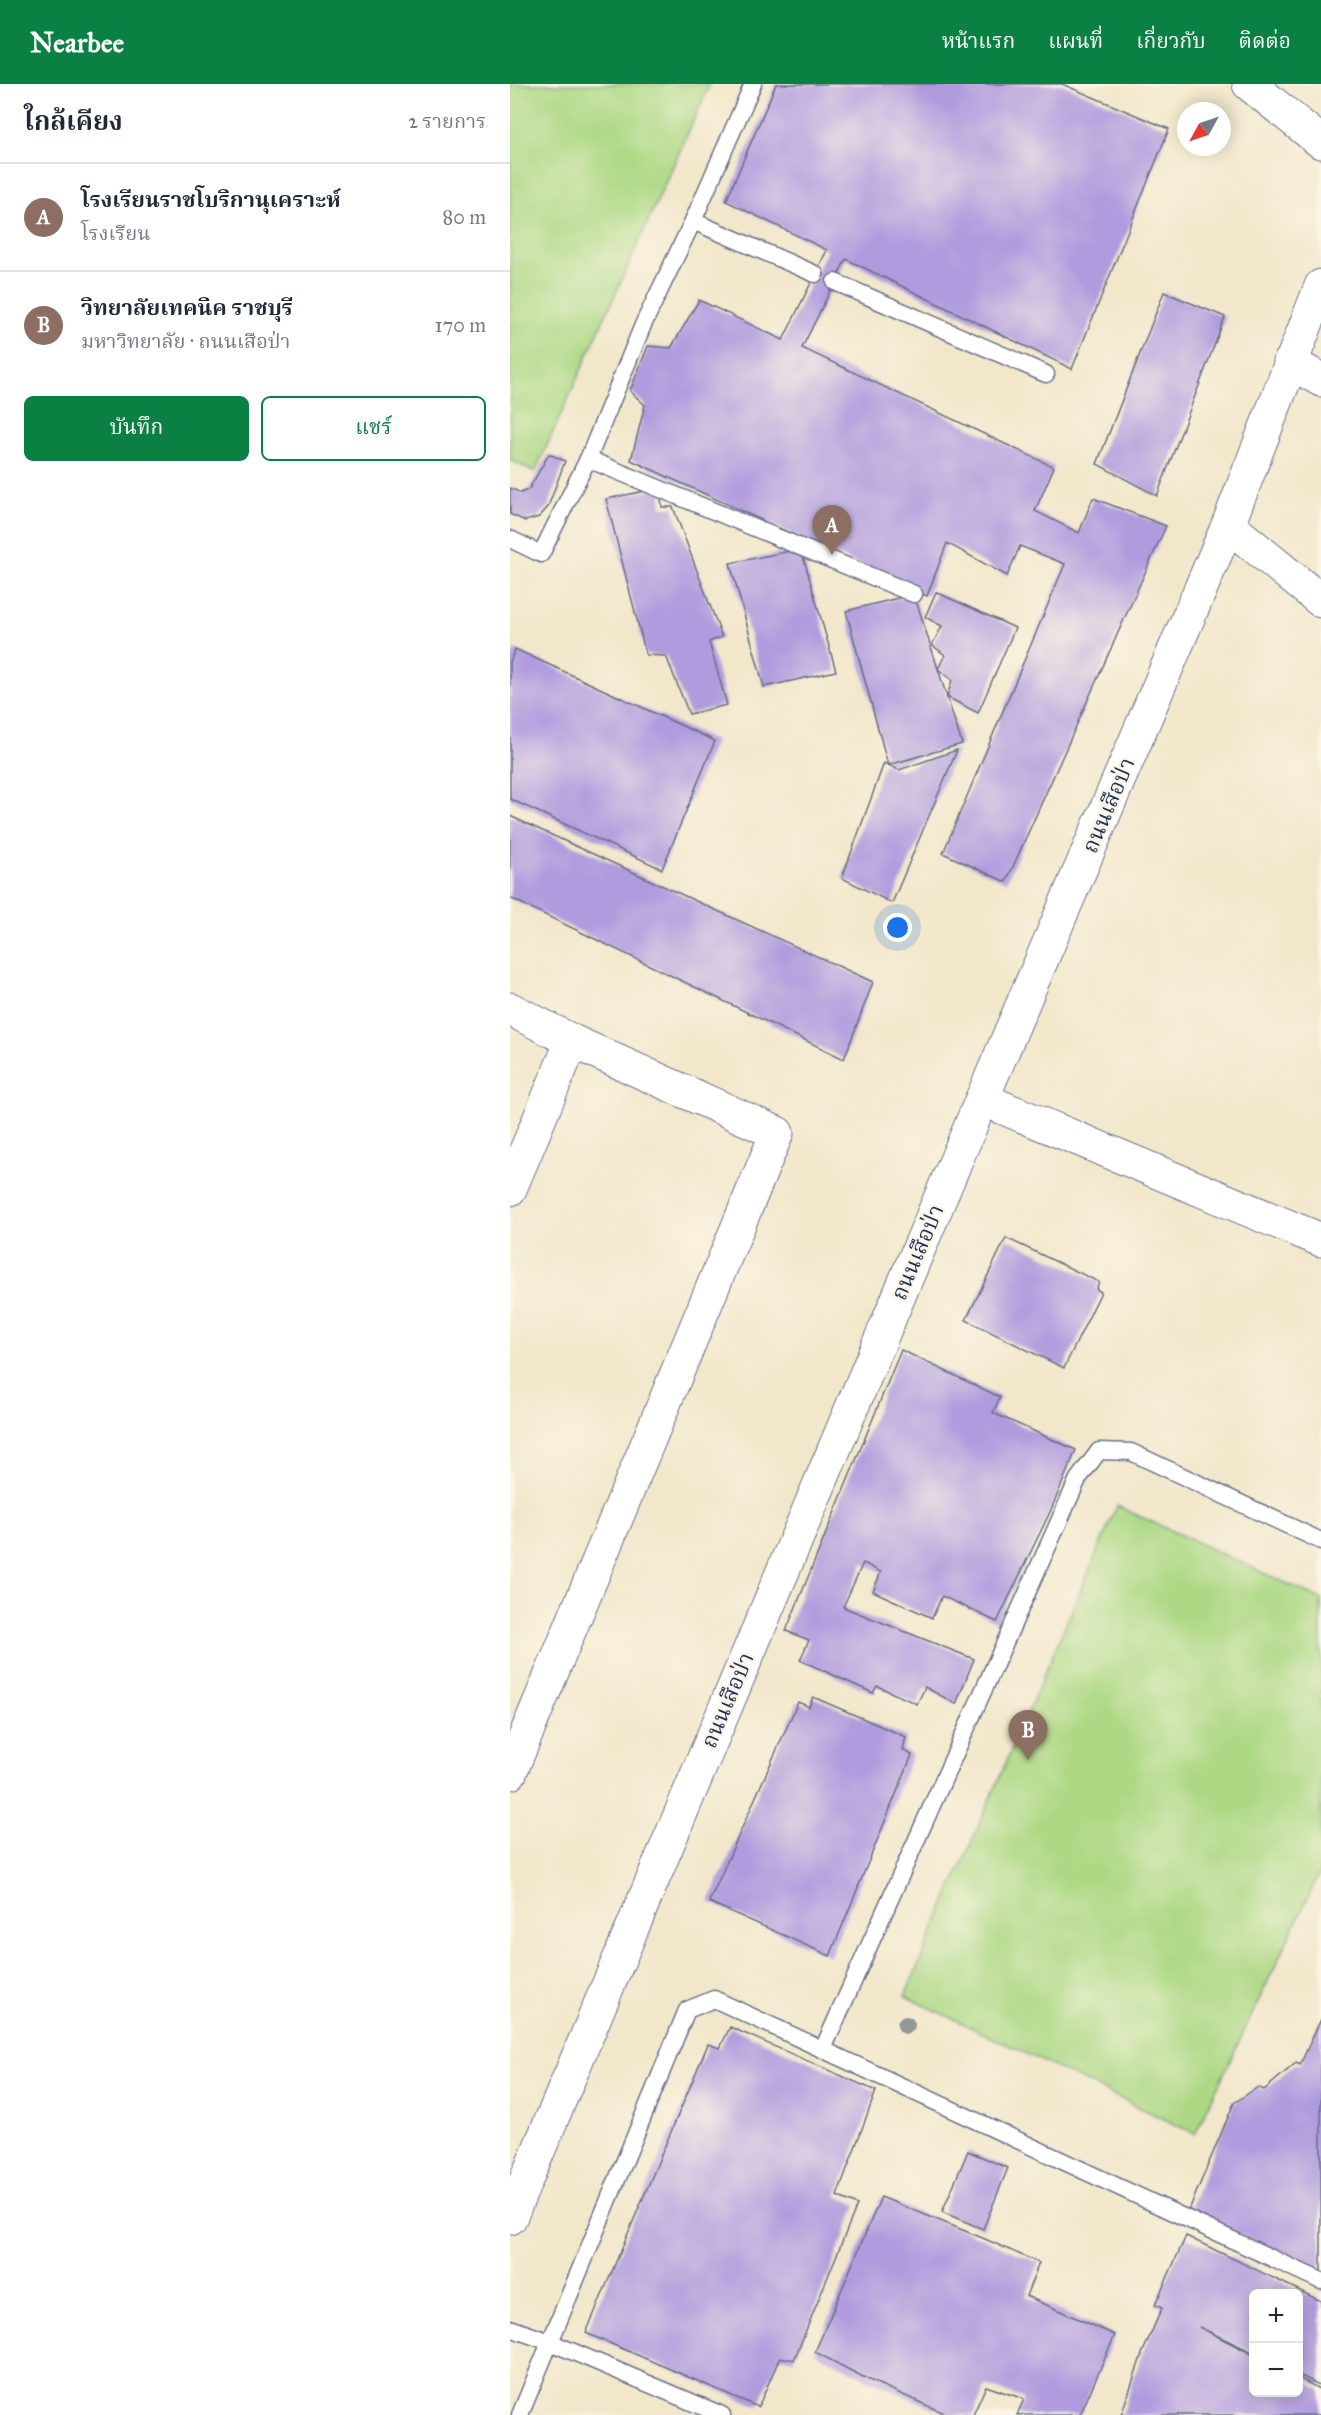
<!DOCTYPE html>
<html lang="th">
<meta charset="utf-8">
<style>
:root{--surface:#fff;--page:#f6f6f7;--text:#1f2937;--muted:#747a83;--line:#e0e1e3;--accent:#0b8043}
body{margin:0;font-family:"IM FELL Great Primer","Noto Serif Thai",serif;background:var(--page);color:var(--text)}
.controls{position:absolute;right:18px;bottom:18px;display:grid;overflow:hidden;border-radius:9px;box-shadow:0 3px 15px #0003}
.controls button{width:54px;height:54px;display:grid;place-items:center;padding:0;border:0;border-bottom:2px solid var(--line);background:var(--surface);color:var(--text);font:30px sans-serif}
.compass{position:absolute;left:667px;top:18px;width:54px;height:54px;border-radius:50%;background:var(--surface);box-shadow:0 3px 15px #0003;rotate:230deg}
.you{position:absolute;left:388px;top:844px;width:21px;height:21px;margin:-15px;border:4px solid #fff;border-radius:50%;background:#1a73e8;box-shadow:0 0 0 9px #1a73e833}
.badge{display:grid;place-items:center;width:39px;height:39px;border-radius:50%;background:var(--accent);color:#fff;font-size:20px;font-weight:700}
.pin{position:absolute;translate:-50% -50px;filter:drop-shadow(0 2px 3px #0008)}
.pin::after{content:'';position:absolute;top:32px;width:21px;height:18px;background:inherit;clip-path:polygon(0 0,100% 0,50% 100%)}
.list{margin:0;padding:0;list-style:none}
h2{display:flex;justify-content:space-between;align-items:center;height:78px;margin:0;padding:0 24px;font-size:26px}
h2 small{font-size:20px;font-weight:400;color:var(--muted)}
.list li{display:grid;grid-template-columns:39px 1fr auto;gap:18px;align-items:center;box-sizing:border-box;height:108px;padding:0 24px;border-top:2px solid var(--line)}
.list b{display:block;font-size:22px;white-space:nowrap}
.list p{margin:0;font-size:20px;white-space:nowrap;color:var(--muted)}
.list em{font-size:20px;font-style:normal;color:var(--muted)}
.actions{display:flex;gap:12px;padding:18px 24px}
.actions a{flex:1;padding:14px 0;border:2px solid var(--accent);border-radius:9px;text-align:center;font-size:21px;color:var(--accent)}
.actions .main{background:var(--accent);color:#fff}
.map{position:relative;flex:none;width:811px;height:2331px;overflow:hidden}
header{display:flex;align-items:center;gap:36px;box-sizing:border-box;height:84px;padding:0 30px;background:var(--accent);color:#fff}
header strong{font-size:28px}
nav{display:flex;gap:33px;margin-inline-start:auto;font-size:21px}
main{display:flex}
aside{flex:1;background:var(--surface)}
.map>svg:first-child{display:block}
</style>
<header>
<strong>Nearbee</strong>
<nav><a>หน้าแรก</a><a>แผนที่</a><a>เกี่ยวกับ</a><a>ติดต่อ</a></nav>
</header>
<main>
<aside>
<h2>ใกล้เคียง<small>2 รายการ</small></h2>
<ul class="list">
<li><span class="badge" style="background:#8d6e63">A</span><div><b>โรงเรียนราชโบริกานุเคราะห์</b><p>โรงเรียน</p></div><em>80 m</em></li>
<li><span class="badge" style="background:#8d6e63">B</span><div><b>วิทยาลัยเทคนิค ราชบุรี</b><p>มหาวิทยาลัย · ถนนเสือป่า</p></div><em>170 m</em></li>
</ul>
<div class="actions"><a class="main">บันทึก</a><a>แชร์</a></div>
</aside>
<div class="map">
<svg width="811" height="2331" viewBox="0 0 811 2331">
<rect width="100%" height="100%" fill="#fcf5e5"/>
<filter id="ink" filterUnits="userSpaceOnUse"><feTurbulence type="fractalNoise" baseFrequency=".0167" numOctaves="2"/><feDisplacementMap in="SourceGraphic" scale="12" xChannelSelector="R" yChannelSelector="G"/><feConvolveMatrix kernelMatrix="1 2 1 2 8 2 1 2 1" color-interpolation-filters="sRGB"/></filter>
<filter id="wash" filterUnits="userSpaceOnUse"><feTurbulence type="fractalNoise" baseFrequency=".008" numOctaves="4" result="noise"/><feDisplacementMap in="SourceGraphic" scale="24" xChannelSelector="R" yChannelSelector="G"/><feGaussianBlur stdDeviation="1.35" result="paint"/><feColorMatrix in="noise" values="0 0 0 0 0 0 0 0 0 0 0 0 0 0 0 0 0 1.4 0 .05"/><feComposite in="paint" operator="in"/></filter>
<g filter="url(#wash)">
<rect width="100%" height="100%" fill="#f2e7cb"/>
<!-- green -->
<g fill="#add985" stroke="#648472" stroke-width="1.5">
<polygon points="0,0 200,0 25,388 0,376"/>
<polygon points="607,1422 811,1515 811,1786 685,2050 395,1912"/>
</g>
<g id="blocks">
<!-- building -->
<g fill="#b09bde">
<polygon points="266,0 552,0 659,45 562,285 336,175 292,264 544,383 525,427 569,449 583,414 656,442 496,798 433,769 555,480 510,462 497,492 437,459 417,512 121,376 135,321 120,307 138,262 161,264 189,216 273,256 317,166 216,117"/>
<polygon points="654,208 715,233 647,412 587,380"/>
<polygon points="39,370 55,377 38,423 29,433 15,437 0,430 0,404 11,409 19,405"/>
<polygon points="150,404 152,423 163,423 212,553 199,558 217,621 179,630 156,572 136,571 96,415"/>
<polygon points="291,465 326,587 254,603 220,479"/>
<polygon points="426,508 505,544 468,629 437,613 442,596 428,585 435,571 422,561 432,542 415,533"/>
<polygon points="404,510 452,660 378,681 336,527"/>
<polygon points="5,565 205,657 152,785 0,715 0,578"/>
<polygon points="447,666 382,819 332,794 374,679 389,686"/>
<polygon points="0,732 363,898 334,975 0,814"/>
<polygon points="496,1154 589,1198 586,1205 591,1208 554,1284 456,1236"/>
<polygon points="391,1266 490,1313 483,1329 566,1366 540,1428 487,1538 432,1512 422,1534 363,1507 371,1488 353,1479 333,1523 464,1575 446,1620 415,1603 407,1620 367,1602 363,1609 290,1576 299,1556 276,1547"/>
<polygon points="303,1613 396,1653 393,1666 402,1671 320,1872 199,1818 288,1618 299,1623"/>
<polygon points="811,1935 811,2189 679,2126 724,2019 748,2003 754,2006 786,1979 790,1981"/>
<polygon points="220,1943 366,2007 327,2112 347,2121 284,2276 270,2273 248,2323 76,2249 198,1960 210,1964"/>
<polygon points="458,2067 498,2084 473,2145 432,2128"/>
<polygon points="371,2113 475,2155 529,2179 516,2212 605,2251 570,2331 507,2331 514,2315 476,2302 463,2331 438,2331 355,2294 305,2268"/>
<polygon points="676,2152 811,2217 811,2302 789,2291 789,2210 744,2210 744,2269 689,2243 744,2271 744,2308 789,2308 789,2294 811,2306 811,2331 611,2331 632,2270 652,2224 645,2221"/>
</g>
</g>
</g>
<g filter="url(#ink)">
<use href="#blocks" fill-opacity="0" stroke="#666f84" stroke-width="1.5"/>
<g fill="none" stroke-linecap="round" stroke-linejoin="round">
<defs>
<g id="lane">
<polyline points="183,137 305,190"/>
<polyline points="325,198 536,290"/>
<polyline points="78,375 404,510"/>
<polyline points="0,455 31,470 78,375 133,241 183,137 243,0"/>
<polyline points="313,1965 568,1395 589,1367 621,1368 811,1457"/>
<polyline points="0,2244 40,2258 212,2331"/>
<polyline points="10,2331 177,1926 204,1915 811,2197"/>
</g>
<g id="street">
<polyline points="780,278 811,296"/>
<polyline points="718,441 811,517"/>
<polyline points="0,925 62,957 267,1049 0,1689"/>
<polyline points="472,1015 811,1156"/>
<polyline points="0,1105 62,957"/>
</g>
<g id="secondary">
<polyline points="739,0 811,58"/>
<polyline points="0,2134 472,1015 718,441 811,202"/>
</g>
</defs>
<!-- lane casing -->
<use href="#lane" stroke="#666f84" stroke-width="19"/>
<!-- street casing -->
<use href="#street" stroke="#666f84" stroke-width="35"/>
<!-- secondary casing -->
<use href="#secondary" stroke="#666f84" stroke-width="35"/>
<!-- lane -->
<use href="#lane" stroke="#fff" stroke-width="16"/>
<!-- street -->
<use href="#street" stroke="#fff" stroke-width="33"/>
<!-- secondary -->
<use href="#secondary" stroke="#fff" stroke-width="33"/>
</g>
<!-- trees -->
<circle fill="#909995" cx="396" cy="1941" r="9"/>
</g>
<g text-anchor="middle" stroke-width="4.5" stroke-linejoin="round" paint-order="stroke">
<!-- street labels -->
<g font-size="22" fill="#1b2f5e" stroke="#fcf5e5">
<text transform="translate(598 721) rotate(-67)" y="8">ถนนเสือป่า</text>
<text transform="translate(407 1168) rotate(-67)" y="8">ถนนเสือป่า</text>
<text transform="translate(217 1616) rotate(-67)" y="8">ถนนเสือป่า</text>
</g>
</g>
</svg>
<div class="controls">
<button>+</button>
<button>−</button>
</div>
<svg class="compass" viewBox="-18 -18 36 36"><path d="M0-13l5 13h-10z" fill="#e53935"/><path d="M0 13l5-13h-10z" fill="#747a83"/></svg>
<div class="you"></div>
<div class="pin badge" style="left:322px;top:471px;background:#8d6e63">A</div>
<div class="pin badge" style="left:518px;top:1676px;background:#8d6e63">B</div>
</div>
</main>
